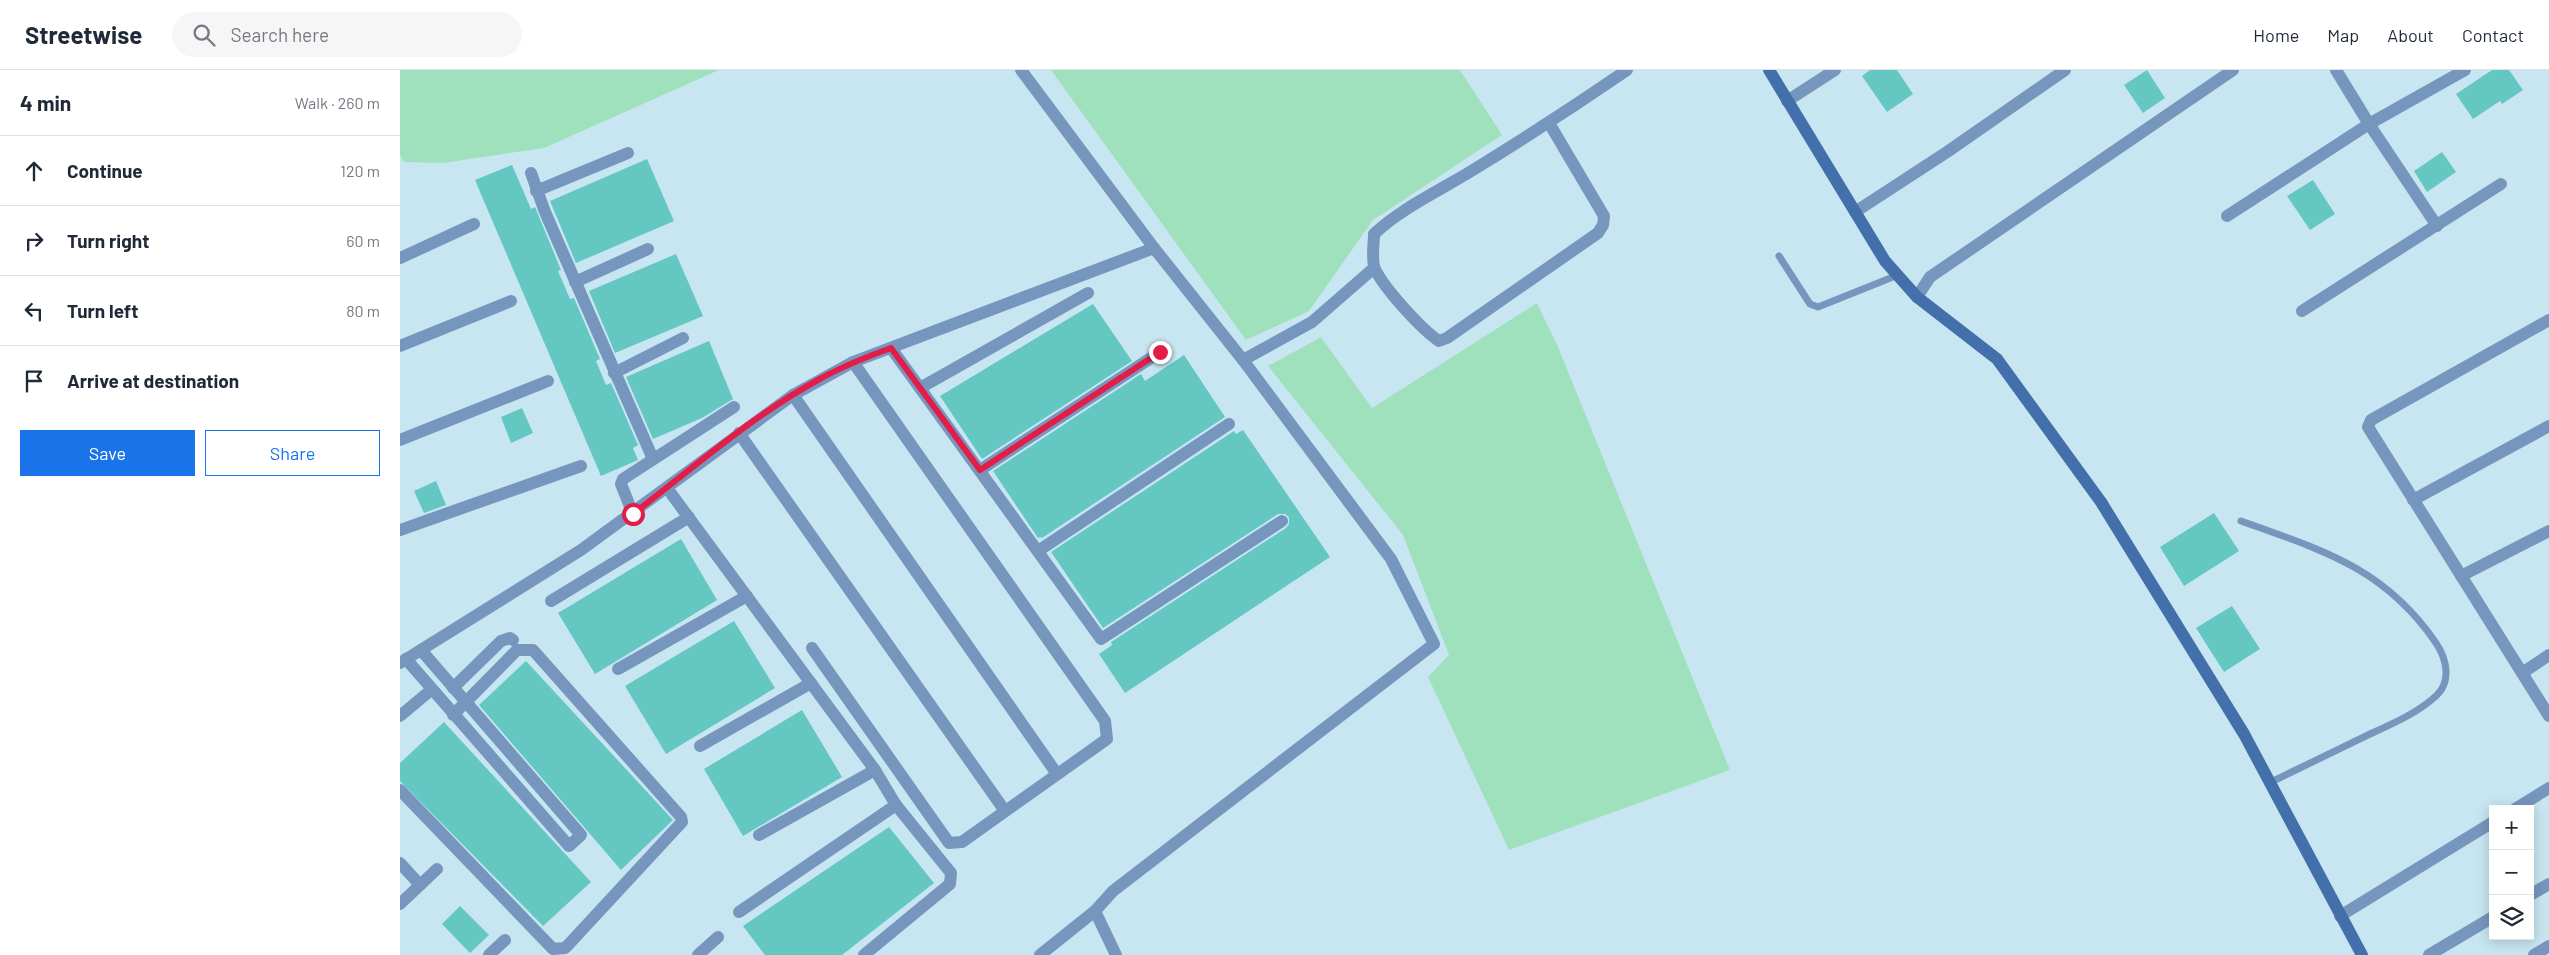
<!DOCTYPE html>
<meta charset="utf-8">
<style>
:root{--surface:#fff;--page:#f6f6f7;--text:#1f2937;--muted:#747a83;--line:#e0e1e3;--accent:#1a73e8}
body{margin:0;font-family:Barlow,sans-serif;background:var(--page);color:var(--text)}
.controls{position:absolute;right:15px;bottom:15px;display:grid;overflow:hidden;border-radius:0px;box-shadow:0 2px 12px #0003}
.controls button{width:45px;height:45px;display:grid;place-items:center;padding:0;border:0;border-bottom:1px solid var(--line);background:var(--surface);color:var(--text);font:25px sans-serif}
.stop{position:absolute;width:15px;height:15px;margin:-11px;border:4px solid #e11d48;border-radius:50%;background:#fff}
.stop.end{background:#e11d48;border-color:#fff;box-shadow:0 1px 5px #0008}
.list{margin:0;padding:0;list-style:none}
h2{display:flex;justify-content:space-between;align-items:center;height:65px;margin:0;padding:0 20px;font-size:21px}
h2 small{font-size:16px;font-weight:400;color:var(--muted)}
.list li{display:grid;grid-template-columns:32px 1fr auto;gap:15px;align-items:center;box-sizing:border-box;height:70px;padding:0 20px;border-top:1px solid var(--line)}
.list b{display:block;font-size:19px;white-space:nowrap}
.list em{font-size:16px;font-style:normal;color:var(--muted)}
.actions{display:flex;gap:10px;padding:15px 20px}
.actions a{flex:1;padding:11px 0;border:1px solid var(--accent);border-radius:0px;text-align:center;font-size:18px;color:var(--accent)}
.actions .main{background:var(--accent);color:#fff}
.icon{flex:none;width:28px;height:28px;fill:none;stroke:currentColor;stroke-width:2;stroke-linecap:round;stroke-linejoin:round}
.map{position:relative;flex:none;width:2149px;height:885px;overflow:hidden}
header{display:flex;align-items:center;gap:30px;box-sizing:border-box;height:70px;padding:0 25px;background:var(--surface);border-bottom:1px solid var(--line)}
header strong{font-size:24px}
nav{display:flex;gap:28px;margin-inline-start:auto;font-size:18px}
.search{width:350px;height:45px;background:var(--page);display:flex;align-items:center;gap:12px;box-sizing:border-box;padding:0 18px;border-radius:28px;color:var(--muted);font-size:19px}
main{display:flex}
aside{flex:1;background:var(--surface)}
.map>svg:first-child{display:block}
</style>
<header>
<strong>Streetwise</strong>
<div class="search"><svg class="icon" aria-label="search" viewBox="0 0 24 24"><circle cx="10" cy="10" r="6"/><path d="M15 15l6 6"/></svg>Search here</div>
<nav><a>Home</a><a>Map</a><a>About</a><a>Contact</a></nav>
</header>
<main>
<aside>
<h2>4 min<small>Walk · 260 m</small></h2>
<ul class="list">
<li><svg class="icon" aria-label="ahead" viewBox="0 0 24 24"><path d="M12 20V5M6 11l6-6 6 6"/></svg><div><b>Continue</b></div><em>120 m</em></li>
<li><svg class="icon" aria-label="right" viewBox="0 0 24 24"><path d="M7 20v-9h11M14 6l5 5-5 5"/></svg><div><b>Turn right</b></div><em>60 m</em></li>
<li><svg class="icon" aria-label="left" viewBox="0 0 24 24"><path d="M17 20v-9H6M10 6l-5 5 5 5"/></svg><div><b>Turn left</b></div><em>80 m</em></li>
<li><svg class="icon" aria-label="arrive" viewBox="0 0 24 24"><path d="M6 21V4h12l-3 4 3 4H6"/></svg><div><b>Arrive at destination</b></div></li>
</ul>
<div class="actions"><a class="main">Save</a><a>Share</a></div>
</aside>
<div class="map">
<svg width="2149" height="885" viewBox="0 0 2149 885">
<rect width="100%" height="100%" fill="#c8e6f1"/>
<!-- green -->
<g fill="#a0e1bd">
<polygon points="0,0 319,0 144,78 43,93 4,92 0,85"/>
<polygon points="651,0 1060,0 1102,65 973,150 909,241 846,270"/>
<polygon points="1137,233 1158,277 1330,700 1109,780 1028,607 1049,585 1003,465 868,296 921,267 972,338"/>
</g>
<!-- building -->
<g fill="#64c7c2">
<polygon points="1470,0 1497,0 1513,24 1487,42 1462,6"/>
<polygon points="1747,0 1765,28 1743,43 1724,15"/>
<polygon points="2092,0 2109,0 2123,20 2102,34 2100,31 2073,49 2056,24"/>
<polygon points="2042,82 2056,102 2027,122 2014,101"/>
<polygon points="247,89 274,151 176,193 150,131"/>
<polygon points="112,95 131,139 135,137 161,200 158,201 170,229 174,228 200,289 196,291 206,315 211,313 238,375 233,378 238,390 201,406 75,110"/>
<polygon points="1913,110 1935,144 1910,160 1887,126"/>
<polygon points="276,184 303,246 215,283 189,221"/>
<polygon points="693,234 732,291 582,389 540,326"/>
<polygon points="309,271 333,329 302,348 253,369 226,307"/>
<polygon points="784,285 825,347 642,468 641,467 638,468 593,401 741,304 745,311"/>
<polygon points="122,338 133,363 111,373 101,347"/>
<polygon points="843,360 930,487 725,623 699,584 712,575 711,572 886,458 889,454 889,447 885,444 878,444 703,558 651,482 834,361 836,364"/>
<polygon points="36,411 46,435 24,443 14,421"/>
<polygon points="1814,443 1839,481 1784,516 1760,477"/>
<polygon points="281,469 317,530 195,604 158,543"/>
<polygon points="1832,536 1860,579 1824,602 1796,558"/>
<polygon points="334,551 375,618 266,684 225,616"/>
<polygon points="126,591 273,750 221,800 79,635"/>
<polygon points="402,640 442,707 343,766 304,699"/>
<polygon points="44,652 191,812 143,856 0,711 0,693"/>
<polygon points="489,757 534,813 442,885 365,885 343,856"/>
<polygon points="60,836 89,865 70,883 42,854"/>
</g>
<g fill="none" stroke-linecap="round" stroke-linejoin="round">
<!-- lane -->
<g stroke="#7796be" stroke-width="7">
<polyline points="1379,186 1410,234 1418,237 1498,205"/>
<path d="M1841,451C1922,480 1985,498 2036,573C2046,588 2052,610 2037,625C2018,643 1992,654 1968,665C1935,681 1902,697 1869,713"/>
</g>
<!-- street -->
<g stroke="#7796be" stroke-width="12">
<polyline points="621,0 754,178 843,290 991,489 1034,574 713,821 695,841 716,885"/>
<polyline points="1936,0 1969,54 2065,0"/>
<polyline points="1387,31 1435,0"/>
<path d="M1149,53L1204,146L1203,155L1198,163L1047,268L1039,271C1021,259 984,218 975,199C971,190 974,174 974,164C1003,137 1039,121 1073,100C1125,68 1176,35 1227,0"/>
<polyline points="131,103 145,142 253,389"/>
<polyline points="136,121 228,83"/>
<polyline points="1455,142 1547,82 1665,0"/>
<polyline points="1827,146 1969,54 2037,156"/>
<polyline points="0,188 74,154"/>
<polyline points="175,212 248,179"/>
<polyline points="1517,227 1530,207 1833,0"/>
<polyline points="1902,241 2101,114"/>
<polyline points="2149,250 1971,350 1968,357 2149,646"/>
<polyline points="0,276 111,231"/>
<polyline points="491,278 701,569 882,451"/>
<polyline points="843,290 912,252 974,198"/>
<polyline points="214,303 283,268"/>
<polyline points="520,318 688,223"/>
<polyline points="393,325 657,704"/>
<polyline points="339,363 605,741"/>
<polyline points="0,370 148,311"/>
<polyline points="580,400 760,282"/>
<polyline points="267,418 475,700 496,735 551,803 550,814 464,885"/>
<polyline points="2013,430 2149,356"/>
<polyline points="233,444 221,414 223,409 334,337"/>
<polyline points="0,460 181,396"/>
<polyline points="638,481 829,354"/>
<polyline points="2061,506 2149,461"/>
<polyline points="151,531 289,447"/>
<polyline points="412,578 549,773 562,772 707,669 705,651 453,292"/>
<polyline points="6,589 169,776 181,765 21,580"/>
<polyline points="0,593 181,480 393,325 453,292 754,178"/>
<polyline points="218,599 347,526"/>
<polyline points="2122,603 2149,585"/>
<polyline points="53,618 101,571 110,568 113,570"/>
<polyline points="0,646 31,620"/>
<polyline points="300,676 411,613"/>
<polyline points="0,720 153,879 165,878 169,874 282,752 281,747 133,580 117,580 53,645"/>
<polyline points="2115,739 2149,718"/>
<polyline points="359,765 475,700"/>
<polyline points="0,793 20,815"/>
<polyline points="2130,825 2149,814"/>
<polyline points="0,834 37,799"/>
<polyline points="339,842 496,735"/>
<polyline points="1940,846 2093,752"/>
<polyline points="89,885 105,870"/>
<polyline points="298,885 318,867"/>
<polyline points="640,885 695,841"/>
<polyline points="2029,885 2093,847"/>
<polyline points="2134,885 2149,876"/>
</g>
<!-- secondary -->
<polyline stroke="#4370aa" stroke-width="12" points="1369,0 1485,191 1517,227 1597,289 1701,432 1844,664 1962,885"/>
</g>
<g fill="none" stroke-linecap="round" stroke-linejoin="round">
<!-- route -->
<path stroke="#e11d48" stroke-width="6" d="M233,444C293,398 352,346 418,310C441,297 466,287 491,278L580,400L760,282"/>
</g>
</svg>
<div class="controls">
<button>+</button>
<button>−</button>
<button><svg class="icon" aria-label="layers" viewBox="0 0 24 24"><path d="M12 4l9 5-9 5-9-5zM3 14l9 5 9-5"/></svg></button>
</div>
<div class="stop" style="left:233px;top:444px"></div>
<div class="stop end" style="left:760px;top:282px"></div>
</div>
</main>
